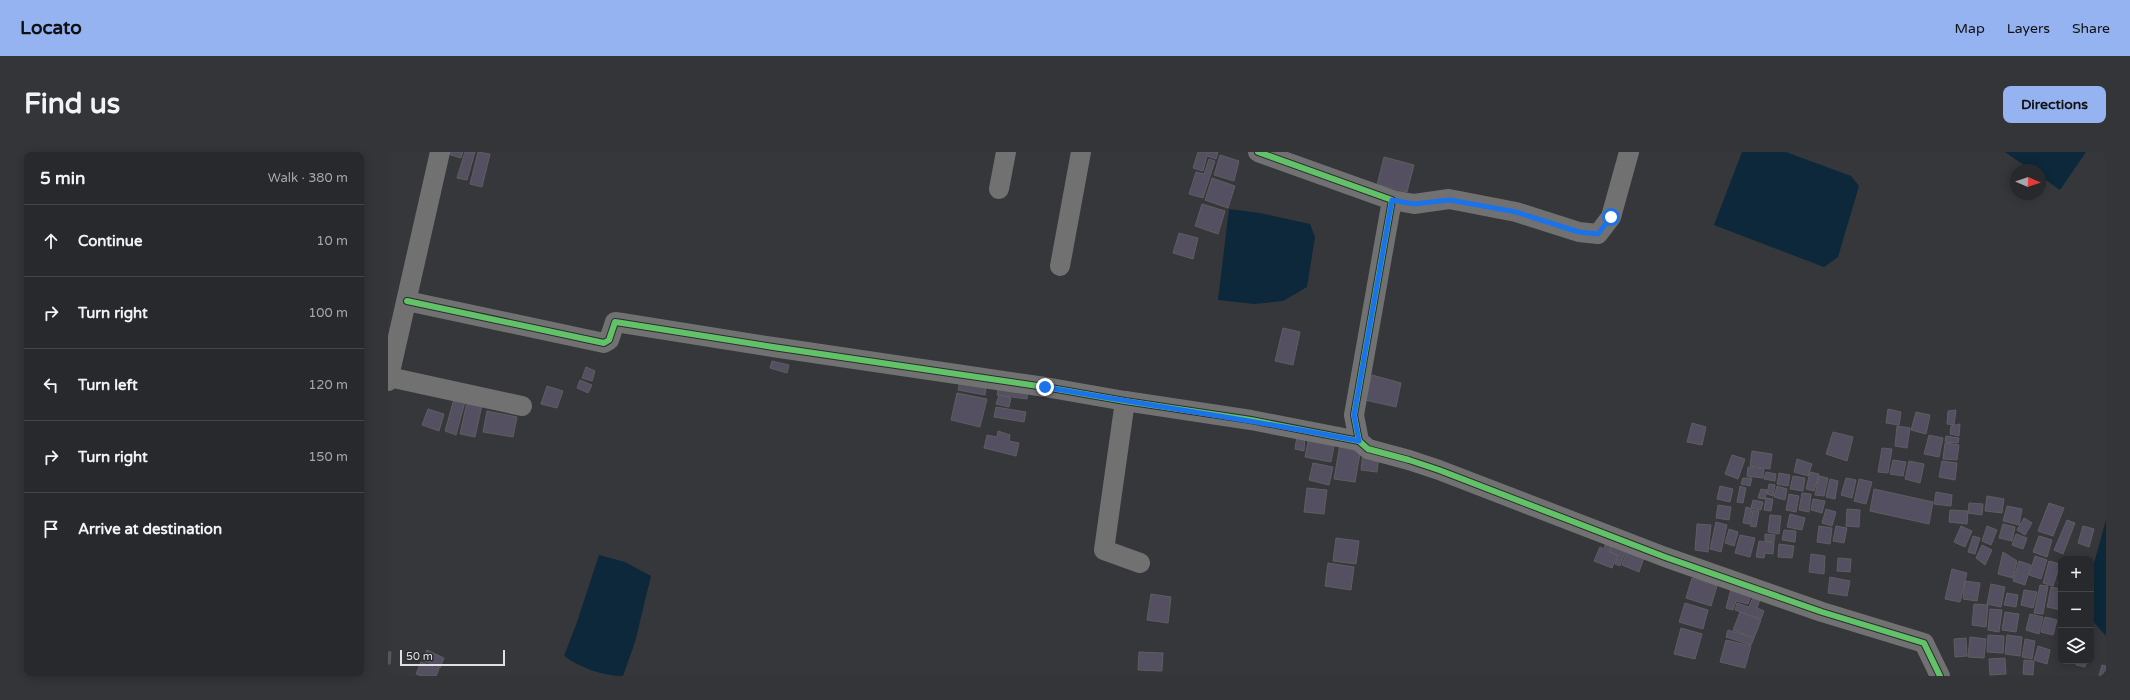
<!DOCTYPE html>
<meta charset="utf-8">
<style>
:root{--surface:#28292c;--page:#343538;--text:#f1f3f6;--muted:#a5a6a9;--line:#444548;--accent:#95b2f1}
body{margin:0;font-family:"Varela Round",sans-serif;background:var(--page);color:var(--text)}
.controls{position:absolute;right:12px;bottom:12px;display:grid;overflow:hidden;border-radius:8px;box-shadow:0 2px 10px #0003}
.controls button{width:36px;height:36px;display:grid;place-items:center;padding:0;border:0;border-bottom:1px solid var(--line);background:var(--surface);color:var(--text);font:20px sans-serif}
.compass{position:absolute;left:1622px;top:12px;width:36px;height:36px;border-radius:50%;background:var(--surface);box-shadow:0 2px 10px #0003;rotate:92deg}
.scale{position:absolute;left:12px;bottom:10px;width:105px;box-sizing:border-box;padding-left:4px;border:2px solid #dfe0e3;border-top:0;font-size:11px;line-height:14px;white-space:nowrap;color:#dfe0e3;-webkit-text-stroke:3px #2b2c31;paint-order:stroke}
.stop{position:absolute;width:12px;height:12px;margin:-9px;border:3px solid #1a73e8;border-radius:50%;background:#fff}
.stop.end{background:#1a73e8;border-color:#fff;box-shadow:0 1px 4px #0008}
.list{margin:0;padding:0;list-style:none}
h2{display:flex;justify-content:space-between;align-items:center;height:52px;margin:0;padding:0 16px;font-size:17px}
h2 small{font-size:13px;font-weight:400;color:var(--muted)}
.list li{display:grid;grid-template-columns:26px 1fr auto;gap:12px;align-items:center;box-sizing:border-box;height:72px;padding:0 16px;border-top:1px solid var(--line)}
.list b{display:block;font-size:15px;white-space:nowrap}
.list em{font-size:13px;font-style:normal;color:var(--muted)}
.icon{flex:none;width:22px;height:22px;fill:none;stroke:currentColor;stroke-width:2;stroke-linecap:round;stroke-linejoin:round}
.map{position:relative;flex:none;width:1718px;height:524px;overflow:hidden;border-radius:8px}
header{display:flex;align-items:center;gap:24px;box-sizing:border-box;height:56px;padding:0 20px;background:var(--accent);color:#111}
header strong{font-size:19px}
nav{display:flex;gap:22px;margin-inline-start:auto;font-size:14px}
.intro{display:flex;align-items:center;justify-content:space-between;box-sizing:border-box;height:96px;padding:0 24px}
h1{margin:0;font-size:28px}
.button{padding:10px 18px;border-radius:8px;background:var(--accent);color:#111;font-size:14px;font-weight:700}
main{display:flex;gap:24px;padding:0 24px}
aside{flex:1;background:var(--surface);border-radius:8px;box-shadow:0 2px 10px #0003}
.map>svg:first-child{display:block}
</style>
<header>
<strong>Locato</strong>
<nav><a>Map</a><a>Layers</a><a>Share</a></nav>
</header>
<div class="intro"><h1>Find us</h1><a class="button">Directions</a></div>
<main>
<aside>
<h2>5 min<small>Walk · 380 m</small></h2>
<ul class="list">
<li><svg class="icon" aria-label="ahead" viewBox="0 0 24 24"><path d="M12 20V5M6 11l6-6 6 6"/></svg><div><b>Continue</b></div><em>10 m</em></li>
<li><svg class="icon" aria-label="right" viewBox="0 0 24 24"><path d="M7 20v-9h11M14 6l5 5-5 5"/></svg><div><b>Turn right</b></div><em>100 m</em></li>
<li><svg class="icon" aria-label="left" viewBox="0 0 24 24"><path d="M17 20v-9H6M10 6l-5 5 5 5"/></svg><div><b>Turn left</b></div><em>120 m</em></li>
<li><svg class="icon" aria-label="right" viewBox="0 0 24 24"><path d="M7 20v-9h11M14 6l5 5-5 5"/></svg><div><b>Turn right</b></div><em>150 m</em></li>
<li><svg class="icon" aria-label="arrive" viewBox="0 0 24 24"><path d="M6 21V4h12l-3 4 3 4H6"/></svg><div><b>Arrive at destination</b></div></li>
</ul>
</aside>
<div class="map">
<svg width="1718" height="524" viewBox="0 0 1718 524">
<rect width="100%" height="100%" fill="#36373a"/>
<!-- water -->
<g fill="#0c283a">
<polygon points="1354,0 1398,0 1463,24 1471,34 1450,105 1436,115 1326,73"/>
<polygon points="1617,0 1698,0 1672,38 1652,24 1652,18 1643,18"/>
<polygon points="841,57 872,61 922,72 927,85 919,135 895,149 866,152 830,148"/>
<polygon points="1718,368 1718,484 1703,467 1703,422"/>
<path d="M211,403L237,410L263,424L247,490L235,524C214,524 193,516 176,504L189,470Z"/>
</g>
<!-- building -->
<g fill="#545061" stroke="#5e5e61">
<polygon points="53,0 75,0 73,6"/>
<polygon points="77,0 87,0 79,28 69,26"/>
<polygon points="90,0 102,2 94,35 82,32"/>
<polygon points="810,0 830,0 828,7 819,4 815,19 805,16"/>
<polygon points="832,3 851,9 846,29 826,23"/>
<polygon points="996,5 1026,13 1019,40 989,33"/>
<polygon points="821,7 827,9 815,46 801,42 808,20 816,22"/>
<polygon points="824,26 847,34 840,56 817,48"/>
<polygon points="814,52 837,59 830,82 807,74"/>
<polygon points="791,81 810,86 805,107 785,101"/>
<polygon points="895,176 912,180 905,213 887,209"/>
<polygon points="384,209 401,213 399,221 382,216"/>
<polygon points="198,215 207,219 204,229 194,226"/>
<polygon points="984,223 1013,231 1008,255 977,248"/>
<polygon points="573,224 599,229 597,243 570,238"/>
<polygon points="192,228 204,233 200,241 189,236"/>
<polygon points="611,232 640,236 639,247 609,243"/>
<polygon points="159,234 175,239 169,256 153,252"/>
<polygon points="569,241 599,247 592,275 563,268"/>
<polygon points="611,243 623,246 621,255 608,252"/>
<polygon points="66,247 77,250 68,283 57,279"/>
<polygon points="79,250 94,253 87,285 72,282"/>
<polygon points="608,255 638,260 636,270 606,265"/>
<polygon points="40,257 56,262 51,279 34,273"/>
<polygon points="1500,257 1513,260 1511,273 1498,271"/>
<polygon points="1568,258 1566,273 1559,272 1560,259"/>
<polygon points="99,259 129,265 125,285 95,280"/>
<polygon points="1528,260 1542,263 1538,282 1523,278"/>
<polygon points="1304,271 1318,275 1314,293 1299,290"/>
<polygon points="1572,272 1571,284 1562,282 1563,274"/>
<polygon points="1509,274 1522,276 1519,296 1507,294"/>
<polygon points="610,279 622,283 621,289 631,291 628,304 596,296 599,283 609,285"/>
<polygon points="1445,280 1465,285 1459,309 1438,302"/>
<polygon points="1541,283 1555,286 1551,305 1536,302"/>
<polygon points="909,284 917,285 916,299 907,297"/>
<polygon points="921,284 947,289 943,310 917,305"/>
<polygon points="1558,284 1571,286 1570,291 1557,290"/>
<polygon points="1557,291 1571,293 1569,308 1555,307"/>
<polygon points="952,292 973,296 967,330 946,327"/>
<polygon points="1494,296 1504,297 1500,321 1490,320"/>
<polygon points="1364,299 1384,302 1382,317 1362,314"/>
<polygon points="975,300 991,303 989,320 973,318"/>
<polygon points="1344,303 1357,307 1350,327 1337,322"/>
<polygon points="1409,307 1424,312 1420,324 1406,320"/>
<polygon points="1505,308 1518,310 1515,324 1502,322"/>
<polygon points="1521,309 1536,312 1532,331 1517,327"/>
<polygon points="1554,309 1569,311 1567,328 1551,325"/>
<polygon points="925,311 945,315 941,333 921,328"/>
<polygon points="1360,315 1376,317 1375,326 1359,324"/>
<polygon points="1378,320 1388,322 1387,329 1376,327"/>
<polygon points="1422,320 1431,322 1426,339 1418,337"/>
<polygon points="1391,321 1402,323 1400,334 1389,332"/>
<polygon points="1405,324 1417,326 1415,339 1402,337"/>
<polygon points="1431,324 1440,326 1436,344 1427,343"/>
<polygon points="1355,326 1364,326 1362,334 1353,332"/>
<polygon points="1458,326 1468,328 1464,346 1453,343"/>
<polygon points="1442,327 1450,329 1447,347 1438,345"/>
<polygon points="1471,327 1484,330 1478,352 1466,349"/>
<polygon points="1381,332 1387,333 1385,344 1379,342"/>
<polygon points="1332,334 1345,337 1342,350 1329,347"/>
<polygon points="1352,334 1358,336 1355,351 1349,350"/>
<polygon points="1389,334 1399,337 1397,348 1386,345"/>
<polygon points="919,336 939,338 936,362 916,360"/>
<polygon points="1373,337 1379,338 1377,347 1370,346"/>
<polygon points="1486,337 1545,350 1541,372 1482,359"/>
<polygon points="1548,340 1564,343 1563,354 1546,352"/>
<polygon points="1414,341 1423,342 1421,360 1411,358"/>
<polygon points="1401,342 1411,344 1408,360 1398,358"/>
<polygon points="1599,344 1616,347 1614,361 1597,359"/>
<polygon points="1378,346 1385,347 1383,359 1376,358"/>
<polygon points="1425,347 1437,349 1434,361 1423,358"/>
<polygon points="1365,348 1375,350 1373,358 1363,356"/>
<polygon points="1581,351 1595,352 1594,363 1580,361"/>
<polygon points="1661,351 1676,356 1665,384 1650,379"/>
<polygon points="1330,353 1343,355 1341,368 1328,366"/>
<polygon points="1619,354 1634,357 1631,373 1615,369"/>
<polygon points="1358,355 1364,357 1361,372 1355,371"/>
<polygon points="1438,357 1448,360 1444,374 1434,371"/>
<polygon points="1459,357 1472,358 1471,375 1458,374"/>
<polygon points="1365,358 1371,359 1368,375 1362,374"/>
<polygon points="1562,358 1580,359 1579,372 1561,370"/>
<polygon points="1402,362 1417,366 1414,378 1399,375"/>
<polygon points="1382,363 1393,364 1391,382 1380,380"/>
<polygon points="1636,366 1644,371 1637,383 1629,378"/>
<polygon points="1679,368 1687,371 1675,402 1666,398"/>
<polygon points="1328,370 1339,373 1333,400 1322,397"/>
<polygon points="1309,372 1323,373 1320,400 1307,398"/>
<polygon points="1615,372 1627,375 1624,389 1611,386"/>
<polygon points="1431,374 1444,376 1442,392 1429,390"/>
<polygon points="1448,374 1459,376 1456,391 1445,389"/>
<polygon points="1573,374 1584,379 1577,395 1566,390"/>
<polygon points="1599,374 1609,378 1603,393 1594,389"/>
<polygon points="1695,374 1706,377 1701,395 1690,391"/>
<polygon points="1341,377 1350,380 1346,394 1337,391"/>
<polygon points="1396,378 1408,379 1407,390 1394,388"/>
<polygon points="1377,382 1387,383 1386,390 1377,389"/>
<polygon points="1628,382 1639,386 1635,397 1624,393"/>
<polygon points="1352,383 1367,386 1362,405 1347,401"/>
<polygon points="1243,384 1232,414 1227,412 1230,403 1222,400 1225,391"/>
<polygon points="1585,384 1592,386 1587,402 1580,400"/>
<polygon points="1651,384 1664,388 1659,405 1645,400"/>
<polygon points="1244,385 1261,391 1251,420 1234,413"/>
<polygon points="948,386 971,389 968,412 945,409"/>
<polygon points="1371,389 1386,391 1385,402 1377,401 1376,406 1368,405"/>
<polygon points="1218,390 1224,392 1221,400 1229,403 1224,416 1206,409 1212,395 1216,397"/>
<polygon points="1391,392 1406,394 1404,406 1390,405"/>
<polygon points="1594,393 1604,398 1597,413 1588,406"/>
<polygon points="1615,400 1629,409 1625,426 1610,422"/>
<polygon points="1423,402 1437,404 1436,422 1421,420"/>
<polygon points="1647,404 1659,408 1653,427 1641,423"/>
<polygon points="1450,406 1463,407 1462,420 1449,419"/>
<polygon points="1631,409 1643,413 1637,433 1625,429"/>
<polygon points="1661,409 1672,412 1665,434 1655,431"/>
<polygon points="940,411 966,415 963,438 937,434"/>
<polygon points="1673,416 1673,433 1670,432"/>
<polygon points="1564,417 1579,421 1572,450 1557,447"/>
<polygon points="1442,425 1462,429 1459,444 1440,441"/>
<polygon points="1304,426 1329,434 1323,454 1298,446"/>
<polygon points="1577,429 1592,431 1589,449 1575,447"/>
<polygon points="1603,432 1617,435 1613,455 1599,452"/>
<polygon points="1652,433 1660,434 1655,462 1646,461"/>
<polygon points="1663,435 1673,437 1673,458 1659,455"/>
<polygon points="1343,437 1363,443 1360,452 1348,449 1345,458 1338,456"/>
<polygon points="1636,438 1649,440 1645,456 1633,453"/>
<polygon points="1619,441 1630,443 1628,455 1616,453"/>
<polygon points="763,442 783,445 780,471 759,468"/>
<polygon points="1365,445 1372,447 1369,456 1376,459 1373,467 1347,458 1349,451 1361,455"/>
<polygon points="1297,451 1320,458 1315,477 1291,470"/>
<polygon points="1586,452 1600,453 1598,475 1584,473"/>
<polygon points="1602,457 1614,458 1611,480 1600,478"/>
<polygon points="1352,460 1373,468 1366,486 1345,478"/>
<polygon points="1617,460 1631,462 1628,480 1614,478"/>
<polygon points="1642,462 1655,465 1651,482 1638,478"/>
<polygon points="1657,465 1669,468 1665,483 1653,480"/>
<polygon points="1293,476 1314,482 1307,507 1286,502"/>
<polygon points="1340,478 1366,486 1363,493 1338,485"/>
<polygon points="1600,483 1616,484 1615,501 1599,500"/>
<polygon points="1619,483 1634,485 1632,504 1617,502"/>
<polygon points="1582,485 1598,487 1596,506 1580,505"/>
<polygon points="1578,486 1579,504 1567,505 1566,487"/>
<polygon points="1637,487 1647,489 1644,507 1634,505"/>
<polygon points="1338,488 1363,494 1357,516 1332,510"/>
<polygon points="1650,494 1662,498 1659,512 1646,508"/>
<polygon points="39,498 56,506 52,516 34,508"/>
<polygon points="0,500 3,500 2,512 0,512"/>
<polygon points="751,500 775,501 774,519 750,518"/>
<polygon points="1617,506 1618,522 1602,523 1601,507"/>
<polygon points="1636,508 1646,509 1645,523 1635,522"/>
<polygon points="1689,509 1698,509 1697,515 1688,513"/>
<polygon points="33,510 51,517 48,524 33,524 28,522"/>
<polygon points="1714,513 1718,514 1718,524 1711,524"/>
</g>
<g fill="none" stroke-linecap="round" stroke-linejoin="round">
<!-- minor -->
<g stroke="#717172" stroke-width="20">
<polyline points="870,0 1004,48 966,263 971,289 980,297 1021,308 1051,318 1277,405 1434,460 1536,491 1552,524"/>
<polyline points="611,37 618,0"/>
<polyline points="1004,48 1026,52 1061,47 1128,60 1191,80 1210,82 1223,65 1241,0"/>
<polyline points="672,114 693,0"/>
<polyline points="19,149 216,191 221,188 227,170 234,171 385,195 657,235 737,249 863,268 971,289"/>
<polyline points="1,225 134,254"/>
<polyline points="0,229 52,0"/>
<polyline points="737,249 716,398 752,411"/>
</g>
<defs>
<g id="cycleway">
<polyline points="870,0 1004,48 966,263 971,289 980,297 1021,308 1051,318 1277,405 1434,460 1536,491 1552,524"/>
<polyline points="19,149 216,191 221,188 227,170 234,171 385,195 657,235 737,249 863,268 971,289"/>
</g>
</defs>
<!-- cycleway casing -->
<use href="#cycleway" stroke="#2b2c31" stroke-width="8"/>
<!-- cycleway -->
<use href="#cycleway" stroke="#61c268" stroke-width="6"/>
</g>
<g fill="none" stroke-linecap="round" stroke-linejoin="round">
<!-- route -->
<path stroke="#1a73e8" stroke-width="5" d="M657,235C762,254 867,268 971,289L966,263L1004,48L1026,52L1062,48L1128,60L1191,80L1210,82L1223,65"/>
</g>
</svg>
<div class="controls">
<button>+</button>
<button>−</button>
<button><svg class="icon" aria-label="layers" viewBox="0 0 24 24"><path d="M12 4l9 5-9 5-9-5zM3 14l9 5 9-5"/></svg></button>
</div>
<svg class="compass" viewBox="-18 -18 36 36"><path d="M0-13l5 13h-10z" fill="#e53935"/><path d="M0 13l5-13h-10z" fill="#a5a6a9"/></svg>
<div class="scale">50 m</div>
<div class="stop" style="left:1223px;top:65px"></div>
<div class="stop end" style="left:657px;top:235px"></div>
</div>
</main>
